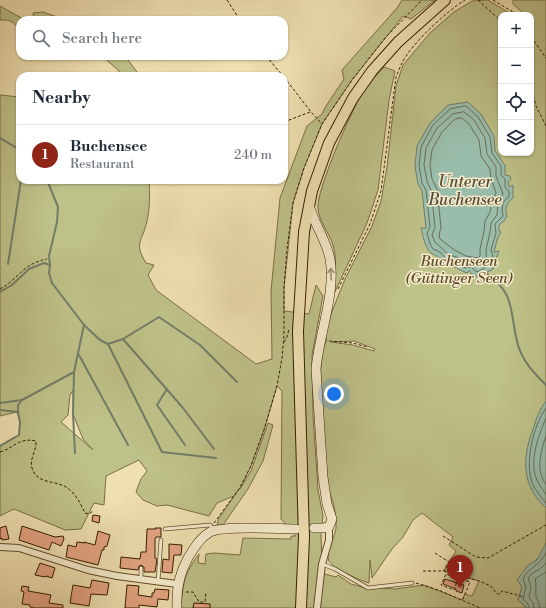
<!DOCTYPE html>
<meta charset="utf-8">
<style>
:root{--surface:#fff;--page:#f6f6f7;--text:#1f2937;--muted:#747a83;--line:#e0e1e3;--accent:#8f2418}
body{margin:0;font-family:"Libre Bodoni",serif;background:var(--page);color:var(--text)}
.controls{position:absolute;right:12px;top:12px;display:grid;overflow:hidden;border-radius:8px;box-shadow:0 1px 3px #0004}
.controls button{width:36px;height:36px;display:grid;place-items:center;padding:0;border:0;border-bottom:1px solid var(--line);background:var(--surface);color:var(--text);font:20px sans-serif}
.you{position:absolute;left:334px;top:394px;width:14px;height:14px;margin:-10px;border:3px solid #fff;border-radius:50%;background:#1a73e8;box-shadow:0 0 0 6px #1a73e833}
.badge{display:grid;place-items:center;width:26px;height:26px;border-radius:50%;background:var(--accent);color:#fff;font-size:13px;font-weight:700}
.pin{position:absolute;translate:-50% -33px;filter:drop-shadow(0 1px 2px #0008)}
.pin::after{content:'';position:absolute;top:21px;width:14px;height:12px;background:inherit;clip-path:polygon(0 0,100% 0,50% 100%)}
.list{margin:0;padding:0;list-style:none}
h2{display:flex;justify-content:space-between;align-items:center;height:52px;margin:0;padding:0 16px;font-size:17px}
h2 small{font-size:13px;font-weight:400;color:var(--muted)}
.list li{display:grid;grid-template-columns:26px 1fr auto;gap:12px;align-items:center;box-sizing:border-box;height:60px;padding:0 16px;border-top:1px solid var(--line)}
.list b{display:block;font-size:15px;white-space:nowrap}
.list p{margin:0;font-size:13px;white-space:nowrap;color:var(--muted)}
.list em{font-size:13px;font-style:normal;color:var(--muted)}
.icon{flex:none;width:22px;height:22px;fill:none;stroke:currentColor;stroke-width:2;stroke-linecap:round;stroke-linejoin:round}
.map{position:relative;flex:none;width:546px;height:608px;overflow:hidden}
.search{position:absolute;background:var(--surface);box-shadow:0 1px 3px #0004;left:16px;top:16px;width:272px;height:44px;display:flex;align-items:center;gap:10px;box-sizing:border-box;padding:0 14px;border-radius:12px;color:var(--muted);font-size:15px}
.panel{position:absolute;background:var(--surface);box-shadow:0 1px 3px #0004;left:16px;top:72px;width:272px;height:112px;border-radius:12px}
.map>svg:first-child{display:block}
</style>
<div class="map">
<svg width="546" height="608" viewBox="0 0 546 608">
<rect width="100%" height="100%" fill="#efe0b1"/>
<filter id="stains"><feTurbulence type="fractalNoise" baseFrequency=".005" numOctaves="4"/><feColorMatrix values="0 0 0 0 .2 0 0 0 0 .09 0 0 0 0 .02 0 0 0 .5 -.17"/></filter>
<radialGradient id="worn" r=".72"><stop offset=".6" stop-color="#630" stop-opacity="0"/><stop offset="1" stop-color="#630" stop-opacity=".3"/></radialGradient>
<!-- green -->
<g fill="#bec188" stroke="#7a6f46" fill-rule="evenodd">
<path d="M402,0H435L411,19L403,16L352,80L322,124L304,168L293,203L284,288V311L309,314L316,285L323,296L312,355L313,416L318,490L323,516L321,535L322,564L321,573L336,577L338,575L351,584L362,587L395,589L424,585L462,600L465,594L472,596L479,581L444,571L456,551L449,545L453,537L422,513L413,520L403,537L392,549L372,578L370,560L369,583C361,581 332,568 329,561C325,553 335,537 336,528C337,513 332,497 326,483L320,375L323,349L327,339H323L329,319L345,279L372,226L381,201L387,167L396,86L403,65L431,32L454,12L472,1L488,0L511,14L512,15H501V153H531V15H522L521,11L513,4V0H546V549L518,580L522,587L518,600L527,608H181C183,583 184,574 199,554L198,563L205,564L206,554L214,553L240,555L243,538L291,539V536H296L281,519L282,391L277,386L264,430L251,466L240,489L251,471L268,423L273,425L263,461L248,489L223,525H217L219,518L239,489L234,496L217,503L209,516L167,505L157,506L143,500L136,492L141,479L147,471L139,460L106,476L104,505L94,503L81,529L65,530L14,509L0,516V446L19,435L20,422L17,412L0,416V95L20,97V180H149C150,194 150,207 147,221C143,241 133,242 146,263L154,265L148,275L156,290L256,364L272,359L271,291L280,198L307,126L322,114L326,106L344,79L342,70L397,8ZM354,341L375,349L374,351L353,345L331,342ZM73,390V414L83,439L93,450L61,422L68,415L70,395Z"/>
<path d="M0,6L25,20H20V32C14,22 13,20 0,20Z"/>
<polygon points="43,12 63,19 65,20 34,20 33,13"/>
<polygon points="102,56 125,56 140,76 122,76 118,70"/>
<path d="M384,67L395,71L389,100L378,190L367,223L333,296C334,280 338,261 333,245C329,232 319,222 318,208C316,191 352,109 363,92C368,83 377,75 384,67Z"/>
</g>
<!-- water -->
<g fill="#9abdab" stroke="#727d68">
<path d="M468,102L481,114L494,136L495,151L505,165V175L510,176L511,179L508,182L509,187L513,185V198C507,203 504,208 507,216L504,221L499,225V231L501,232L498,237L494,252L499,251L496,259V264L492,270L475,277L469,271L467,273C460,271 455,266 448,264L445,266C440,256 439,258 431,253C425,248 423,236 421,228H426L422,191L418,184L415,166L417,146L430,123L448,105Z"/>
<path d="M546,401V508C522,486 522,460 532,432C536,420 539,410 546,401Z"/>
<polygon points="546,543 546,608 527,608 518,600 522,587 517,580 528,565 537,560"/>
</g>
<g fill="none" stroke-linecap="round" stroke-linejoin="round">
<!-- shore -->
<g stroke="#686d58" stroke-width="1">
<polygon points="466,106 478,117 490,137 492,153 501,166 501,175 505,179 505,187 509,192 509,196 503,203 502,211 503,216 495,224 496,233 491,250 493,256 492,263 489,266 477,272 471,267 464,268 455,261 446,259 440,252 433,249 430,244 427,233 430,227 426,190 422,183 419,166 421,147 433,125 450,109"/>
<polygon points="464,112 474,120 485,138 487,154 496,167 496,176 503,194 498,201 497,215 491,223 490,232 486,250 487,261 478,265 471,262 465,262 457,257 449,255 435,242 432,235 435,227 431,190 427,181 424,165 426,148 437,128 453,114"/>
<polygon points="462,118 469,124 479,140 481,156 490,169 491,178 496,193 492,201 490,212 485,221 484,231 480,249 480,256 478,258 466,256 453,249 440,239 439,235 441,227 437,189 432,179 430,165 432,150 442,132 455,119"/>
<path d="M546,408C533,426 524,464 533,485C536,491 542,498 546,503"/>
<path d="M546,418C538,437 527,465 539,484C541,488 544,491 546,494"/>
<path d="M546,436C541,450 535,471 546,484"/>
<path d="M529,608L528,604L523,599L526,587L523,579C529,566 541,566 546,552"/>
<path d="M534,608L533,603L529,597L531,587L528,578C533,571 541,570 546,563"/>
<path d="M540,608C539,603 538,601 536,597C535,592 537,585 535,579L546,572"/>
</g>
<!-- stream -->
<g stroke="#727d68" stroke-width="2">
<polyline points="0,138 20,150"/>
<polyline points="47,180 58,207 57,222 49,256 50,265 49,273 52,283 84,325 100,340 108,344 123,339 159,317 200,345 237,382"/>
<polyline points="8,264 21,180"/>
<path d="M485,272C517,294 509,313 518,345C523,362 534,373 546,385"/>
<polyline points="0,292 12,285 29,269 44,263 50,265"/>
<polyline points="123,339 183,408 214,449"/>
<polyline points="108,344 162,452 216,458"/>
<polyline points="79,355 128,445"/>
<polyline points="167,389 157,405 185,445"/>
<polyline points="0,403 22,400 74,372"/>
<polyline points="0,410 18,412 18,405 22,400"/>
<polyline points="0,446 19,435 20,422 18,412"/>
<polyline points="75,453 73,414 74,372 84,325"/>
</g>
</g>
<!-- building -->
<g fill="#e5a582" stroke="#351d04">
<polygon points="93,515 100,516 99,523 92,521"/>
<polygon points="6,526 9,539 2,540 2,538 0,539 0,528"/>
<polygon points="22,526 55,537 63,536 64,539 61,546 52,542 49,550 19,540"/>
<polygon points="155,528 161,528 161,537 156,537 155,539 155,558 157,559 155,572 144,572 144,567 141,565 139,566 138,570 120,568 121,557 140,559 141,552 146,552 147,529 156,529"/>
<polygon points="98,531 110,535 107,546 104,547 104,550 102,550 98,565 66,557 68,545 76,547 77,542 85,543 84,542 95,545"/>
<polygon points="169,544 182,545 181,555 174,555 172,573 162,572 163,559 169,560"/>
<polygon points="40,563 55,568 52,578 46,576 45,577 35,575"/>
<polygon points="445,579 464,585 462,593 456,591 456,589 443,584"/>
<polygon points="92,580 109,583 107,595 91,594 89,606 70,603 73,585 90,588"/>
<polygon points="127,585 139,586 138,595 152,597 152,593 154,593 155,589 169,590 168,600 158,599 157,607 139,605 139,608 125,608"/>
<polygon points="22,586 29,587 28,591 51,595 49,603 63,605 63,608 34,608 30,607 30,605 22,604 24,592 21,591"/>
<polygon points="194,603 210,604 210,608 193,608"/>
</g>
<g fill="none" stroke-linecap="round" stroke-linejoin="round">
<defs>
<g id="service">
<polyline points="165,529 210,525 211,526 211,530"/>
<polyline points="322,564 335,569 368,588 412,583"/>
<polyline points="141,579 141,568"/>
<polyline points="158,581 161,540"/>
</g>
<g id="minor">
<polyline points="0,547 19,548 88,570 117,576 177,584"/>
<polyline points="317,608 322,564 329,540 329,527"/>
</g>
<g id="secondary">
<path d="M309,205C314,224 326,239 330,259C336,293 319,334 316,369L323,477L327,504L332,519L329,527L323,528H314"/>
<path d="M177,608C176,589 179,574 188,558C194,548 200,538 210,532C224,525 278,529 296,529"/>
</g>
<polyline id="primary" points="301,608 304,537 298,331 304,232 312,191 329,143 353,98 372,71 398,42 445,0"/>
</defs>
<!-- service casing -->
<use href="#service" stroke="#644e2f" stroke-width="4.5"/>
<!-- minor casing -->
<use href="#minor" stroke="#644e2f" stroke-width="8"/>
<!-- secondary casing -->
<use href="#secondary" stroke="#351d04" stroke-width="10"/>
<!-- primary casing -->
<use href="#primary" stroke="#351d04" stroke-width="12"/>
<!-- path -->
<g stroke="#351d04" stroke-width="1" stroke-dasharray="3 2" stroke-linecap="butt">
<polyline points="227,0 240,20"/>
<polyline points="478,0 501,21"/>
<polyline points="493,0 513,12 515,15"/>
<polyline points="531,37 546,58"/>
<polyline points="266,56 283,76"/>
<polyline points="284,77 311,112 322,124"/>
<polyline points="531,86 536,106 546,126"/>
<polyline points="284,122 310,112"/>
<path d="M0,289C20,278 22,264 47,259"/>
<path d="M338,289L370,224L381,191L396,77C398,72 400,67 402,63C411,44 447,11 465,0"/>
<polyline points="329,341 353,343 367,347"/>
<polyline points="284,342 287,337 289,329"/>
<path d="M0,452C14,448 19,437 36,441C37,450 29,459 32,468C37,486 59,479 70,490C77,496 81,505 85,513L89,514L93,511"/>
<polyline points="214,523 239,489 251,466 264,430 277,386 282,358 284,336 284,288 287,249 293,203 304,168 322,124 352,80 385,38 422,0"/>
<polyline points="443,536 476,557 488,558 546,525"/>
<polyline points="435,553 449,562 444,570"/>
<polyline points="423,571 444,571 479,581 491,586 497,594 500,594 502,591 524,597"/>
<polyline points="458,578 454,590 441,585 446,574 470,582 462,601"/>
<polyline points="416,583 441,591 480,608"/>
<polyline points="186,592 193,592 199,602 205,602 206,592"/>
</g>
<!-- service -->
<use href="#service" stroke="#f5ebcc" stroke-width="3"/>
<!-- minor -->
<use href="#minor" stroke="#f5ebcc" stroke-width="6"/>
<!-- secondary -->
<use href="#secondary" stroke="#f5ebcc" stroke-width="9"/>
<!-- primary -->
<use href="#primary" stroke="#efe0b1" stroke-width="10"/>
</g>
<!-- one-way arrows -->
<defs><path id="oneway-shaft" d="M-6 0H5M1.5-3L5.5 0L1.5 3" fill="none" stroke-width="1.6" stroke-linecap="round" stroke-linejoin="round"/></defs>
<use stroke="#9f8e72" href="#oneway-shaft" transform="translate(331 274) rotate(-91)"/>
<g text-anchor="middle" stroke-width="3" stroke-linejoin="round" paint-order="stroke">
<!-- park labels -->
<g font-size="15" font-style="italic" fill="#5e4e2c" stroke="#f5ebcc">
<text x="459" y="266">Buchenseen<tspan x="459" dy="17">(Güttinger Seen)</tspan></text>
</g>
<!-- water labels -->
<g font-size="16" font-style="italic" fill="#534d36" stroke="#f5ebcc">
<text x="465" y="187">Unterer<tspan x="465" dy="18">Buchensee</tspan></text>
</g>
</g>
<rect width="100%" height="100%" filter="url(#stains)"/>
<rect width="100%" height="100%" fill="url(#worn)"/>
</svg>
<div class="controls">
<button>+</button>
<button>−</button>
<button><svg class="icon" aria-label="locate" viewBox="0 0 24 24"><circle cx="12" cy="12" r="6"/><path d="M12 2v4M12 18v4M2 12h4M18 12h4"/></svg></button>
<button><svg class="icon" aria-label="layers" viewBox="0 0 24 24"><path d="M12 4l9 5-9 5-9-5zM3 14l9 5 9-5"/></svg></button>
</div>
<div class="you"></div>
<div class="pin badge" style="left:460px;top:588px">1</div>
<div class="search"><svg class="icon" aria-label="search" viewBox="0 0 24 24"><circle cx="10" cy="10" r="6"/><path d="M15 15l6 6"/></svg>Search here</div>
<section class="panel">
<h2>Nearby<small></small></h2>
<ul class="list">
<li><span class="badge">1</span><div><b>Buchensee</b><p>Restaurant</p></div><em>240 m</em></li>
</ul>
</section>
</div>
